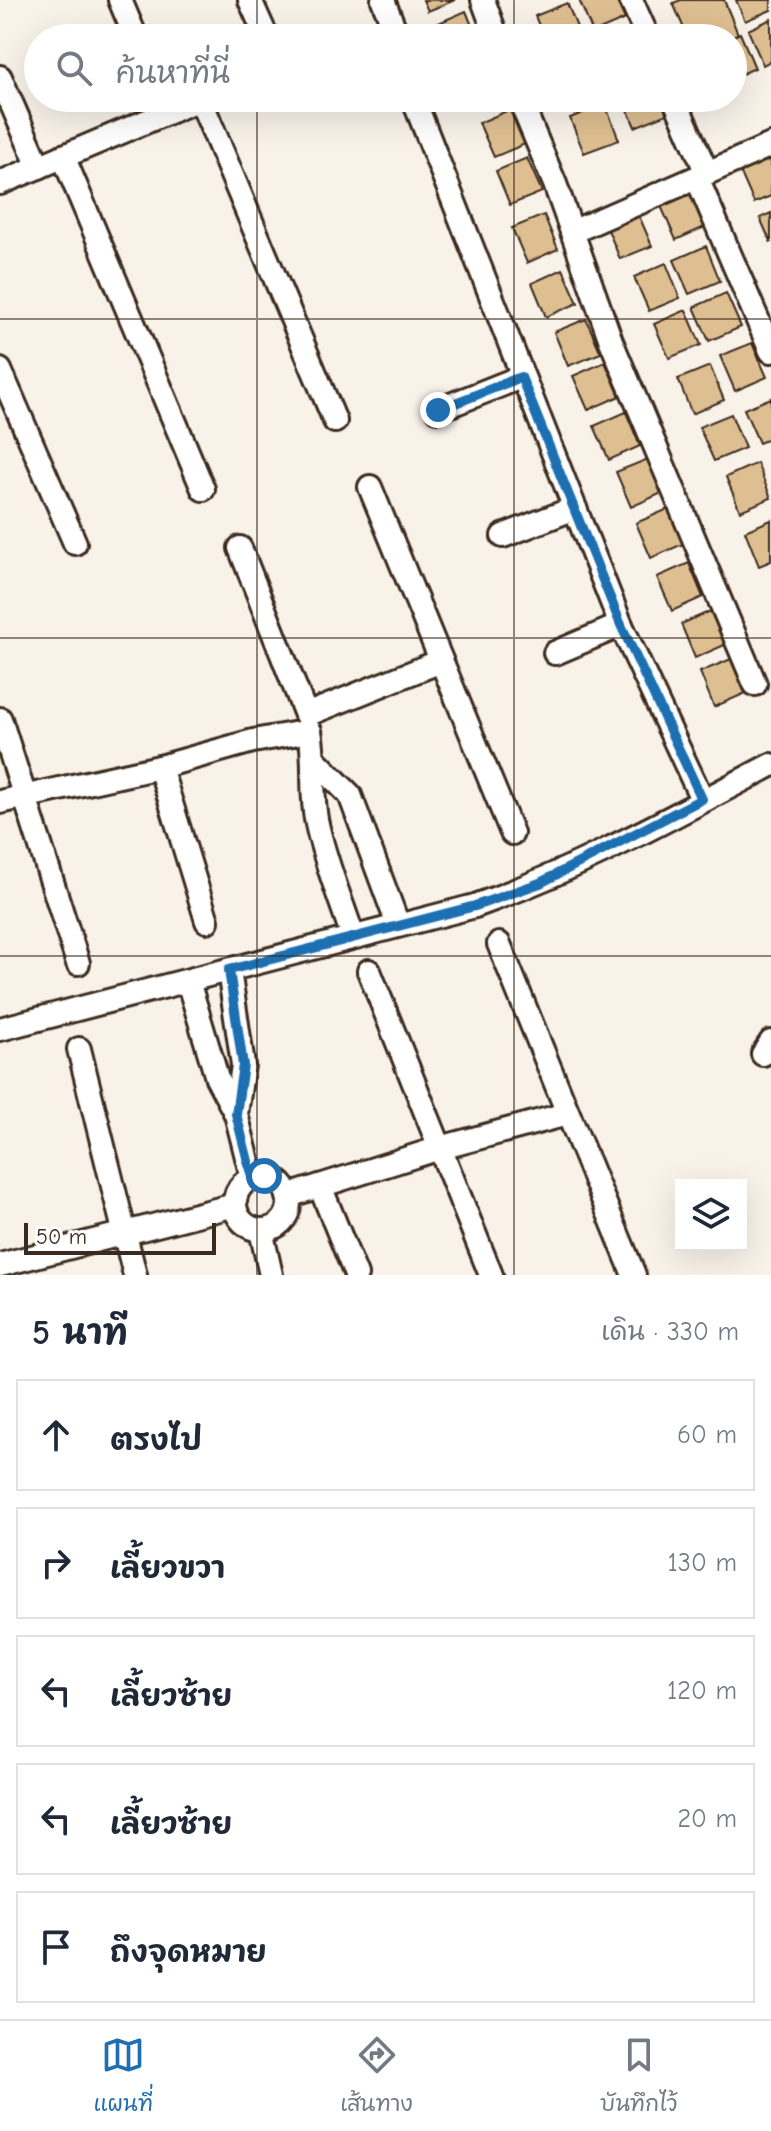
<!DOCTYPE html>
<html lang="th">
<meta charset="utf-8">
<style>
:root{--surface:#fff;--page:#f2f2f3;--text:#1f2937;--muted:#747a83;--line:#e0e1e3;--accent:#1f6fb2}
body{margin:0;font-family:"Comic Neue","Playpen Sans Thai",sans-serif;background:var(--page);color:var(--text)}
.controls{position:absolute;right:24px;bottom:24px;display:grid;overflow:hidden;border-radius:0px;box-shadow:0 8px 32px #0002}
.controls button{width:72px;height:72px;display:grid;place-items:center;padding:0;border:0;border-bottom:2px solid var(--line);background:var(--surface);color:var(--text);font:40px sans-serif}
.scale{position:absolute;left:24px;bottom:20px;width:192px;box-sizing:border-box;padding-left:8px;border:4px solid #3b2a1e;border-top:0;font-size:22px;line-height:28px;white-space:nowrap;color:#3b2a1e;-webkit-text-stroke:6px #fff;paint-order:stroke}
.stop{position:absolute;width:24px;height:24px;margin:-18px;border:6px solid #1f6fb2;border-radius:50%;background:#fff}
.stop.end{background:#1f6fb2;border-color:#fff;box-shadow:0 2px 8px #0008}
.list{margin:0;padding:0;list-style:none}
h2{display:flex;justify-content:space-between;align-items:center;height:104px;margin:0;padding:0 32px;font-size:34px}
h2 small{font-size:26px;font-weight:400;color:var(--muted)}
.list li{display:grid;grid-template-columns:52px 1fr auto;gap:24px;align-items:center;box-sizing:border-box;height:112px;margin:0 16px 16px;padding:0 16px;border:2px solid var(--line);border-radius:0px}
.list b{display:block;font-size:30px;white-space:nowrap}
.list em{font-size:26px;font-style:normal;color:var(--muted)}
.icon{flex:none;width:44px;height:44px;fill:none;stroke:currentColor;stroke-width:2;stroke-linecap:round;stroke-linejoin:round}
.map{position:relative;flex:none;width:771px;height:1275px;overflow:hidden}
.search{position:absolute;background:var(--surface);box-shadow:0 8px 32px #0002;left:24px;right:24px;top:24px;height:88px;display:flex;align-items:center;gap:20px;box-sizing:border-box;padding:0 28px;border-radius:44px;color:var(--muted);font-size:30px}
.sheet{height:744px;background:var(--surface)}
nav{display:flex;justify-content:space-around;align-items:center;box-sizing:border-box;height:112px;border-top:2px solid var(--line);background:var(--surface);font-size:22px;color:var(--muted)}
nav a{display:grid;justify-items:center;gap:4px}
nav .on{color:var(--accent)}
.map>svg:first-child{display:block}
</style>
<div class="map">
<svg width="771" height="1275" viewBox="0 0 771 1275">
<rect width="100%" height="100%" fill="#f8f2e9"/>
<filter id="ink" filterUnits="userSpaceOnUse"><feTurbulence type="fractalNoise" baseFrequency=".0125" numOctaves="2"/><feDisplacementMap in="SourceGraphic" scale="16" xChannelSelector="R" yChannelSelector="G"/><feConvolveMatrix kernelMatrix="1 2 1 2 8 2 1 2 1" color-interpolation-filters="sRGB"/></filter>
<g filter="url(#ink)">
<!-- building -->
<g fill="#debf91" stroke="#3b2a1e" stroke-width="2">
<polygon points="423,0 455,0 428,11"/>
<polygon points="579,0 616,0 625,19 593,33"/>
<polygon points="681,0 724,0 738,34 727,38 688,38 673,3"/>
<polygon points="736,0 771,0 771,10 745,21"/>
<polygon points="567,3 581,37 544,38 535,16"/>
<polygon points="466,11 477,38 440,38 434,25"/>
<polygon points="771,19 771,61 763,65 748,30"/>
<polygon points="740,33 755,68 733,78 733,38 729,38"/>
<polygon points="623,98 660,98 667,114 635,127"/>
<polygon points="605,104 619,140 584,153 570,118"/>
<polygon points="511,109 525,144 494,157 479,123"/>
<polygon points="771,156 771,196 754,203 739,169"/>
<polygon points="527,158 542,192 510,205 496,171"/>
<polygon points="693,192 707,226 676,240 661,206"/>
<polygon points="637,211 652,246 620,259 606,225"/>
<polygon points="771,213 771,243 760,218"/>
<polygon points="544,215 558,249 527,263 512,228"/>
<polygon points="706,246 720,281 689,294 674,260"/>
<polygon points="666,263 680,298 649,311 634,277"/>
<polygon points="563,269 578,303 546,317 532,283"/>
<polygon points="726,293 741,327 709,341 694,307"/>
<polygon points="686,310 701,345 669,358 654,324"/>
<polygon points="586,319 601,353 568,366 554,332"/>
<polygon points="752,343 767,377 735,391 720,356"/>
<polygon points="605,362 620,396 588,410 573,376"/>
<polygon points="710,366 724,400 692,414 678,379"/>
<polygon points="771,398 771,438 759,443 744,409"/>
<polygon points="626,412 640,446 609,460 594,426"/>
<polygon points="731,414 745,448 714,461 699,427"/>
<polygon points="648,459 662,493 631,507 616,472"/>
<polygon points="757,463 771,498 740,511 726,477"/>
<polygon points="668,509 683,544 651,558 636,523"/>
<polygon points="771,520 771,561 759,566 745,531"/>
<polygon points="689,563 703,597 672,611 657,577"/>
<polygon points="713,610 727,644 695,658 681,624"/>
<polygon points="731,659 746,693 714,707 700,672"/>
</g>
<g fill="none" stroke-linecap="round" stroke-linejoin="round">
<defs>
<g id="minor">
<polyline points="120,0 136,38"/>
<polyline points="250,0 267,38"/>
<polyline points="383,0 398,38"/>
<polyline points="483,0 497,38"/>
<polyline points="631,0 648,38"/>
<polyline points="0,77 39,167"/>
<polyline points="413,98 621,625 702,799"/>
<polyline points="519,98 555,184 611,341 755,684"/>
<polyline points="674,98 707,173"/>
<polyline points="200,99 335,421"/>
<polyline points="63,156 203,489"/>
<polyline points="697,178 771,351"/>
<polyline points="0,183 202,98"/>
<polyline points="572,232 771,145"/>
<polyline points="0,370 75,543"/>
<polyline points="438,410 521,377"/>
<polyline points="370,487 512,833"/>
<polyline points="503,536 575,508"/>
<polyline points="240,548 306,715 441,661"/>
<polyline points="555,653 621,625"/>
<polyline points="0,719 78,963"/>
<polyline points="316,761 350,795 398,925"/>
<polyline points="160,767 207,921"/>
<path d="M0,802L160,767L253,741L310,731C316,763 310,793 317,824C325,862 341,900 353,937"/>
<polyline points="499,944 634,1275"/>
<polyline points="229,970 243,1065 236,1114"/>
<polyline points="369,971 491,1275"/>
<polyline points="188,981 217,1078 236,1114 252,1177"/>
<path d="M0,1029L475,906C579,869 674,816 771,765"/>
<polyline points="79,1049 135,1275"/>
<polyline points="763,1054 771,1042"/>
<circle cx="262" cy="1203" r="27"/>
<polyline points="320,1186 356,1275"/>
<polyline points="288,1196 440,1148 567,1114"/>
<polyline points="261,1230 271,1275"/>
<polyline points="0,1265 235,1205"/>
</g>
</defs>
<!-- minor casing -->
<use href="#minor" stroke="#3b2a1e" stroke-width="28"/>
<!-- minor -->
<use href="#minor" stroke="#fff" stroke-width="22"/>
</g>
</g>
<g fill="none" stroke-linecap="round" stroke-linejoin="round" filter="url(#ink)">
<!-- route -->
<polyline stroke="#1f6fb2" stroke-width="10" points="264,1176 252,1177 236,1114 243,1065 229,970 475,906 540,883 702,799 621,625 521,377 438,410"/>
</g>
<!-- grid -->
<path fill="none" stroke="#3b2a1e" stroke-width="2" stroke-opacity="0.55" d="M257,0V38M514,0V38M257,98V1275M514,98V1275M0,319H771M0,638H771M0,956H771"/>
</svg>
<div class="controls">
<button><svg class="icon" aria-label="layers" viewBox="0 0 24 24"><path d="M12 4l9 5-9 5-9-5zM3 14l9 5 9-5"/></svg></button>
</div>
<div class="scale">50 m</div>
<div class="stop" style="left:264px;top:1176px"></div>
<div class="stop end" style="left:438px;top:410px"></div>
<div class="search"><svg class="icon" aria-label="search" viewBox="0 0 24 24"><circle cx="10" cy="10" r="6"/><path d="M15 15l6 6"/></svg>ค้นหาที่นี่</div>
</div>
<section class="sheet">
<h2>5 นาที<small>เดิน · 330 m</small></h2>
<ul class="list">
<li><svg class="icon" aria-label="ahead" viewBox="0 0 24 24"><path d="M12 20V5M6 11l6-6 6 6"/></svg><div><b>ตรงไป</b></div><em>60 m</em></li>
<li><svg class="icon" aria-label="right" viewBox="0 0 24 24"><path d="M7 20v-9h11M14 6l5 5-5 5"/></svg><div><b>เลี้ยวขวา</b></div><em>130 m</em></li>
<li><svg class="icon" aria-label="left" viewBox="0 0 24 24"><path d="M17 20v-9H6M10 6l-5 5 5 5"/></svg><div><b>เลี้ยวซ้าย</b></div><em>120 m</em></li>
<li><svg class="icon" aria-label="left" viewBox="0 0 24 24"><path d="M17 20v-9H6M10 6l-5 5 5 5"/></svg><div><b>เลี้ยวซ้าย</b></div><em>20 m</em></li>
<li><svg class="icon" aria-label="arrive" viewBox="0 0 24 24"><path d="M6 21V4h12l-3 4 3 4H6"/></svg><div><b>ถึงจุดหมาย</b></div></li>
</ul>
</section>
<nav>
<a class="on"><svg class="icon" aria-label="map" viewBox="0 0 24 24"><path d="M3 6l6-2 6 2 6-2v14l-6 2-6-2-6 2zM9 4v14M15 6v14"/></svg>แผนที่</a>
<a><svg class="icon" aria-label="directions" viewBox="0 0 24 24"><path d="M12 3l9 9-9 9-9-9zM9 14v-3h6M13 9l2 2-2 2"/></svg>เส้นทาง</a>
<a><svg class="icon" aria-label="saved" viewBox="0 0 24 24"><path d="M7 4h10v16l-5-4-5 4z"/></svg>บันทึกไว้</a>
</nav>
